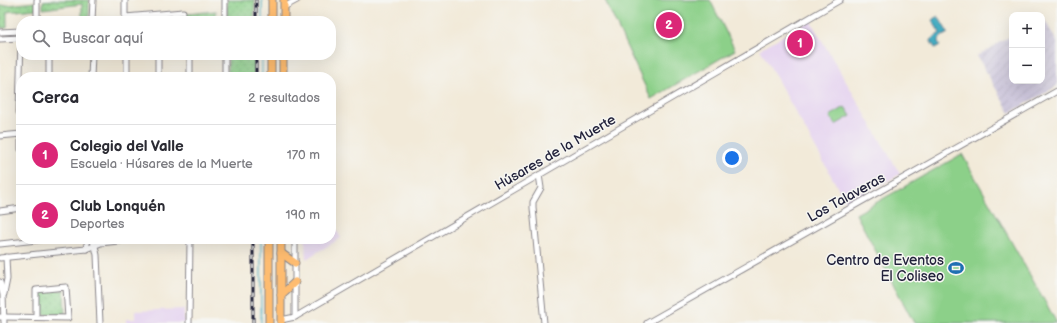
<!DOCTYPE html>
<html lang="es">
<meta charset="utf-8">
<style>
:root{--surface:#fff;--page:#f7f7f7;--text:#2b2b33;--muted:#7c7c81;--line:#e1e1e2;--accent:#db2777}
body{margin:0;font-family:"Balsamiq Sans",sans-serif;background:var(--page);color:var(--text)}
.controls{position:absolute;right:12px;top:12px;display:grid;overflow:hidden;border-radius:8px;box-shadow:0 4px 16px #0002}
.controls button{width:36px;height:36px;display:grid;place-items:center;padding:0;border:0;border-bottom:1px solid var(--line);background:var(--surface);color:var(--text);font:20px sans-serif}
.you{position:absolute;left:732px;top:158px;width:14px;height:14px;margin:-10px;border:3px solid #fff;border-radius:50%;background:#1a73e8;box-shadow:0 0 0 6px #1a73e833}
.badge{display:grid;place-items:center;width:26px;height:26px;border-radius:50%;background:var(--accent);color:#fff;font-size:13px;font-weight:700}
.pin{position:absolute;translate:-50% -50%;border:2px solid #fff;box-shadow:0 1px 4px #0006}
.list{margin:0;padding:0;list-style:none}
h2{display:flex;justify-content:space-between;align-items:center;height:52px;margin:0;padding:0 16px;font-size:17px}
h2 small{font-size:13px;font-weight:400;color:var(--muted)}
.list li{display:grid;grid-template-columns:26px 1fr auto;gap:12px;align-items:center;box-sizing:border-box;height:60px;padding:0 16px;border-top:1px solid var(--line)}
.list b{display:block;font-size:15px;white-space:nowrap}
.list p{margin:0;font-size:13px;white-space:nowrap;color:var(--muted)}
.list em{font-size:13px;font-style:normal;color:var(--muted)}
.icon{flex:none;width:22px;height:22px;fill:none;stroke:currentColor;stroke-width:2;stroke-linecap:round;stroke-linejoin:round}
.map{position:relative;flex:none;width:1057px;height:323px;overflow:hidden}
.search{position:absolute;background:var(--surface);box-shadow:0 4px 16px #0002;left:16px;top:16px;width:320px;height:44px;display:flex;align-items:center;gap:10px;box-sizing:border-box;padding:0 14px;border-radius:16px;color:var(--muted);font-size:15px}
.panel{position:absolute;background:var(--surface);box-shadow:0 4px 16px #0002;left:16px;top:72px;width:320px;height:172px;border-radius:16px}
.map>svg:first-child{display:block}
</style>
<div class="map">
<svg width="1057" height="323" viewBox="0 0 1057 323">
<defs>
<pattern id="industrial-furrows" width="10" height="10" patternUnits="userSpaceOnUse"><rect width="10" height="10" fill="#c7c0d8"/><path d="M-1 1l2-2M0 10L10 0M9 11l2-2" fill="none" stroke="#aba5ba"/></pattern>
<pattern id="park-dots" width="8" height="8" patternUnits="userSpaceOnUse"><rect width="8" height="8" fill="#8cd089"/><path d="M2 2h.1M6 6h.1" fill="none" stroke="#78b277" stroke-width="1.8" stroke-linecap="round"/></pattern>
</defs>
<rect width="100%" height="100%" fill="#f6f6f2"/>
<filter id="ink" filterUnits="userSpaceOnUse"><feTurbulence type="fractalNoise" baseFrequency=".025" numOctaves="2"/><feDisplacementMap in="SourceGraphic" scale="8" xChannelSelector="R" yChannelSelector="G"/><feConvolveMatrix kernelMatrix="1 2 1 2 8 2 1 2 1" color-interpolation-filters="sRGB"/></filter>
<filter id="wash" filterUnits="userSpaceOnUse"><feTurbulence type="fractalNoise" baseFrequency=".012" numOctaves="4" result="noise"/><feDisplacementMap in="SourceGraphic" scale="16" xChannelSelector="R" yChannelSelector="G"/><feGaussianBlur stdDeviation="0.9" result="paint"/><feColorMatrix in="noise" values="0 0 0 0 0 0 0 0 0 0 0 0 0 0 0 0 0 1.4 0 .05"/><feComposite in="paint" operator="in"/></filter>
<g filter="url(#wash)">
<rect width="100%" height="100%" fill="#f2ead9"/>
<!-- built -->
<g fill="#e5d3f0">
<polygon points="810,20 900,174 847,204 760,49"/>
<polygon points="331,221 341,238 306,259 305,239 331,239"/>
<polygon points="184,309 184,323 126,323 126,319 135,319 135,311"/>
</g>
<!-- industrial -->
<polygon fill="url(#industrial-furrows)" points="1043,17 1057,42 1057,86 1010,113 977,56 1012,35 1012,81 1042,81"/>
<!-- park -->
<g fill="url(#park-dots)" stroke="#577962">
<polygon points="56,0 89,0 89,21 82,21 82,4 43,9 43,1"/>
<polygon points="227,0 255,0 254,21 227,21"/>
<polygon points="35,2 36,9 7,12 7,28 0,28 0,6"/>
<polygon points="216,11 216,20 202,21 120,21"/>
<rect x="228" y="55" width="26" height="22"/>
<polygon points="64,290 65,314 40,315 39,291"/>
</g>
<!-- garden -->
<g fill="#8cd089" stroke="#577962">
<polygon points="605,0 710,0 735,50 651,99"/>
<polygon points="845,107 851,116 835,125 830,116"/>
<polygon points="962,154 1057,323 914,323 856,214"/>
</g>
<!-- water -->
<polygon fill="#3ea8be" stroke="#30657c" points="938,16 948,33 941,37 938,42 940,45 935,48 930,40 940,33 932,20"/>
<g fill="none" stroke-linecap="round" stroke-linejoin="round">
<!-- stream -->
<g stroke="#3ea8be" stroke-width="1.5">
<polyline points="262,21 262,0"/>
<polyline points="262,77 262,55"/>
<polyline points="261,239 261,323"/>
</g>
</g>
</g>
<g filter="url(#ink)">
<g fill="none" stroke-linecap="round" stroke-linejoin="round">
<defs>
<g id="minor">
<polyline points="125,0 125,17 183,12"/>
<polyline points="225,0 225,21"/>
<polyline points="284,7 297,0"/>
<polyline points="37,21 37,0"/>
<polyline points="92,21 93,0"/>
<polyline points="0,32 21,31"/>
<polyline points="0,39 21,38"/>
<polyline points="49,77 49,55"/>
<polyline points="91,77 92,55"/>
<polyline points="127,77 127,55"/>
<polyline points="158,77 158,55"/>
<polyline points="190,77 190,55"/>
<polyline points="225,77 225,55"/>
<polyline points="19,112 21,38"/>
<polyline points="21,134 21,149"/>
<polyline points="0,136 21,134"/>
<polyline points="539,175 541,188 533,202 533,208 544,323"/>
<polyline points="0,211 21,208"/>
<polyline points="92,239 95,246 97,255 100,323"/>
<polyline points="295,240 295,317"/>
<polyline points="0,244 46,239"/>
<polyline points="86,249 88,239"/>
<polyline points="0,258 86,249 101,243 135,239"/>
<polyline points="0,282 3,295 4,323"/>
<polyline points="4,294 7,279 6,257"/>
<polyline points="0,317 4,317 68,318 66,287 36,290 36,317"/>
<polyline points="281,320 295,317 840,0"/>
<polyline points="189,323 190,239"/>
<polyline points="647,323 1057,91"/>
</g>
<g id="major">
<polyline points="272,21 272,0"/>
<polyline points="284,21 284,0"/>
<polyline points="271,77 271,55"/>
<polyline points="283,77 283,55"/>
<polyline points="281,253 295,263"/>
<polyline points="281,295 295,282"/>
<polyline points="269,323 269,239"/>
<polyline points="281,323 281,239"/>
</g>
</defs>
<!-- minor casing -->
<use href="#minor" stroke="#8a868a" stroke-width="7"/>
<!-- major casing -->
<use href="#major" stroke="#8a868a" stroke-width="9"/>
<!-- minor -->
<use href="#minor" stroke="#fff" stroke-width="5"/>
<!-- major -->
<use href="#major" stroke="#febc70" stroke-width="7"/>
<defs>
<g id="rail">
<polyline points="256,21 256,0"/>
<polyline points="256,77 256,55"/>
<polyline points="253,323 253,239"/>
</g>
</defs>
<!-- rail casing -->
<use href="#rail" stroke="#22223b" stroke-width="3"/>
<!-- rail -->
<use href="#rail" stroke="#f6f6f2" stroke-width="1.5" stroke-dasharray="4.5" stroke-linecap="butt"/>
</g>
</g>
<!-- icons -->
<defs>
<symbol id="stadium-bare" viewBox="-9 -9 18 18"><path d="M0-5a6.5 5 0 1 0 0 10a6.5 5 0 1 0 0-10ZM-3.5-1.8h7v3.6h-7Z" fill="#1f6fb2" stroke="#f6f6f2" stroke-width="2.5" paint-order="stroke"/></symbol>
</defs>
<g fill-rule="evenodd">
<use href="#stadium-bare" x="945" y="257" width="22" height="22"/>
</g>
<g text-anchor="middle" stroke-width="3" stroke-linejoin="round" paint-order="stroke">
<!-- street labels -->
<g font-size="14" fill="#22223b" stroke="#f6f6f2">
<text transform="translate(555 152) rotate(-30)" y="5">Húsares de la Muerte</text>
<text transform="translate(846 197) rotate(-29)" y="5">Los Talaveras</text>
</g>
<!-- poi labels -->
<g font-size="14" fill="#22223b" stroke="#f6f6f2" text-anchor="end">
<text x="944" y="265">Centro de Eventos<tspan x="944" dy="16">El Coliseo</tspan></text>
</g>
</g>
</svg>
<div class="controls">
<button>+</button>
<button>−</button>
</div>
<div class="you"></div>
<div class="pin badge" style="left:800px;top:43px">1</div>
<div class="pin badge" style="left:669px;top:25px">2</div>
<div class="search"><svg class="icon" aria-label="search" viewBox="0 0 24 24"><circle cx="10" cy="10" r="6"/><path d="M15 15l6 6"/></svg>Buscar aquí</div>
<section class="panel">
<h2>Cerca<small>2 resultados</small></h2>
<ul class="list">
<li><span class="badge">1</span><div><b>Colegio del Valle</b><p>Escuela · Húsares de la Muerte</p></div><em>170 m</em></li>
<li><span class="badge">2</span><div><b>Club Lonquén</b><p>Deportes</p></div><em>190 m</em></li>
</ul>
</section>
</div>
